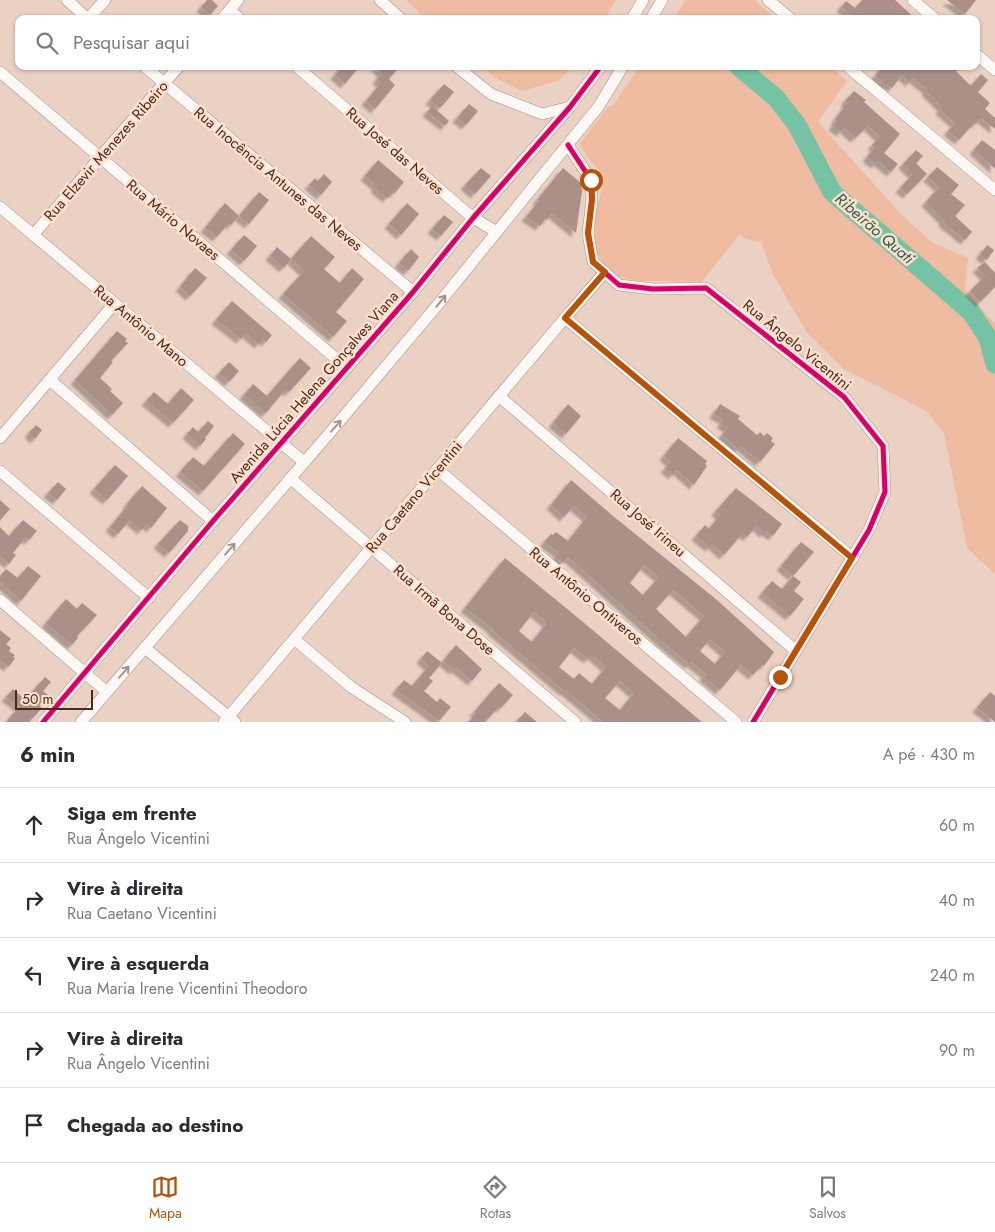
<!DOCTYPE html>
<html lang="pt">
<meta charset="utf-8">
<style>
:root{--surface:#fff;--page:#f2f2f3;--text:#2b2b33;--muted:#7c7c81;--line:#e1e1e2;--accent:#b45309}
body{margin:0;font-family:Jost,sans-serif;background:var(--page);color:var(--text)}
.scale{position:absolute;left:15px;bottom:12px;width:78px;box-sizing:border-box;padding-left:5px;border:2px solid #4b2c1b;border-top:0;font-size:14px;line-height:18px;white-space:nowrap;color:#4b2c1b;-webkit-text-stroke:4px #fedecd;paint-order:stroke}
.stop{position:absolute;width:15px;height:15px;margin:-11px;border:4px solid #b45309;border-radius:50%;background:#fff}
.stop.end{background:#b45309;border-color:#fff;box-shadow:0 1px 5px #0008}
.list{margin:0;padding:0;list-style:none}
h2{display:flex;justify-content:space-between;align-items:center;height:65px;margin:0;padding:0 20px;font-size:21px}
h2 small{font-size:16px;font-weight:400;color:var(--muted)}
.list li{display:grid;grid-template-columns:32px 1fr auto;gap:15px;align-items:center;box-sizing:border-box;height:75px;padding:0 20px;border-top:1px solid var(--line)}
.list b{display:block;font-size:19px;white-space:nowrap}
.list p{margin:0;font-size:16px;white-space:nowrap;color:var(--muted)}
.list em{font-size:16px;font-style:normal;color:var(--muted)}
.icon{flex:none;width:28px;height:28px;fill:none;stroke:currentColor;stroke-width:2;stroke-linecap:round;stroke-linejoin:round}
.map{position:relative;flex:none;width:995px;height:722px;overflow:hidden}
.search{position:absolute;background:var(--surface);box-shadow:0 1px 4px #0004;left:15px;right:15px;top:15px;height:55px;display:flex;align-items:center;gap:12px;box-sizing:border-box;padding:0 18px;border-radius:10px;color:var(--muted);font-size:19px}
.sheet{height:440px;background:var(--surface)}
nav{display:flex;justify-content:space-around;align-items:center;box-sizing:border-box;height:70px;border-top:1px solid var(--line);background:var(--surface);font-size:14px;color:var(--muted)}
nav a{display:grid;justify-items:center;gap:2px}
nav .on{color:var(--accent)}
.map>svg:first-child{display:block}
</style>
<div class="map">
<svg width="995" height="722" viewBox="0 0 995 722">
<defs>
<filter id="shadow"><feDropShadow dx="-4.5" dy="4.5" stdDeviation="1" flood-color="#0004"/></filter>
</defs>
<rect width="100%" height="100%" fill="#ebd1c4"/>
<!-- green -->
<g fill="#f0bca1">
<polygon points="406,0 616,0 605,19 426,19"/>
<polygon points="686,0 755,0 776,19 673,19"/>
<polygon points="481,66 573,66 557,81 522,91 494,77"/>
<polygon points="640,66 830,66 847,81 818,122 903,216 933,243 968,258 965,290 995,324 995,574 967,548 944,433 926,411 844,369 807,333 773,275 761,242 745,239 740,234 700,284 682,281 638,281 616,276 602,262 594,248 596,214 604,178 579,145 608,107 614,104"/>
</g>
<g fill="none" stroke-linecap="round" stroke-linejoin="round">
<!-- river -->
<polyline stroke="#76c2a4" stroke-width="19" points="738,66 776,98 797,125 832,192 971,312 988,338 995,364"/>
</g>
<!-- building -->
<g fill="#aa9088" fill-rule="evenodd" filter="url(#shadow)">
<polygon points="207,0 212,0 218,6 210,15 201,7"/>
<polygon points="862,0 895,0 916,19 855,19 841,7 846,1 855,8"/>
<polygon points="947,0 976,0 965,14"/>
<polygon points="342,66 360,66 345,84 335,75"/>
<polygon points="375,66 400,66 389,79 395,85 375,109 366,101 381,83 377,79 382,73"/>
<polygon points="883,66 960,66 956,71 971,86 981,74 988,80 978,92 990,103 985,109 995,118 995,129 981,118 976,124 974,123 959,140 948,131 955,123 940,110 942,107 926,91 927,89 913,78 910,82 902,75 892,88 888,84 887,86 875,76"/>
<polygon points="444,84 454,92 440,108 430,100"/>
<polygon points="854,91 866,100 864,102 900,134 884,153 898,164 891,172 878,161 875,164 867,157 875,147 872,145 880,137 868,126 855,138 844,128 841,132 833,126 837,121 835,120 847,103 845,101"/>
<polygon points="469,104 478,111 466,125 457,118"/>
<polygon points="432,106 449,121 445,126 427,112"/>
<polygon points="982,140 995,150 995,169 974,150"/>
<polygon points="916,150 923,156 916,163 927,174 907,194 900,188 913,174 903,164"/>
<polygon points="378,160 404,182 394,194 393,192 387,198 375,188 377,186 365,176"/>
<polygon points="937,167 959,185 951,194 965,205 955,216 972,232 965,240 943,222 944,220 926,202 939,187 928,177"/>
<polygon points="481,168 491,176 475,194 465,185"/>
<polygon points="563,168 581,183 582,191 576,233 552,213 547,220 545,219 540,226 526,217 539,201 537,200"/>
<polygon points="324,174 332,182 321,195 309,185 315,178 318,181"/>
<polygon points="259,192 269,200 249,224 239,216"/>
<polygon points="225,203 239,216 231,225 229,223 217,237 205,228"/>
<polygon points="407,203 419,214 401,235 389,224"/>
<polygon points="444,215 453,222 441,236 432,229"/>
<polygon points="244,235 257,246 244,261 231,250"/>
<polygon points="311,236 335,257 324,269 340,283 352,268 364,279 336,312 347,321 333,337 283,294 304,271 291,259"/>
<polygon points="987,245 994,250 987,260 980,255"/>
<polygon points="277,247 291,259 284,268 270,256"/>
<polygon points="411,249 419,257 408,271 399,263"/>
<polygon points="985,262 995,273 995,287 980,302 970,291 985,276 977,268"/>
<polygon points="195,268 207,278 190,296 180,287"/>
<polygon points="232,301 272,335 266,342 263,339 259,344 246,333 241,339 216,320"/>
<polygon points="117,331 127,339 125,341 128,343 111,361 113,362 100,378 112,389 110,391 123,403 112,415 75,380"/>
<polygon points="300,358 311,368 289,392 286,389 266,413 244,395 253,384 267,396"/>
<polygon points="229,362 239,371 229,382 219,373"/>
<polygon points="181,388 194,400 173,423 146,401 154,392 168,404"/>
<polygon points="568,404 581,416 566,434 553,423"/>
<polygon points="720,404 740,416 738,419 757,435 760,432 764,436 767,433 773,438 771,441 775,444 760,462 741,446 738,449 722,435 728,428 721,424 724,420 714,414"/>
<polygon points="208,421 214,426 205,438 206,439 200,446 187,434 193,427 198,432"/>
<polygon points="36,425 42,430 35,439 29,433"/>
<polygon points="233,433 245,444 203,491 180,472 193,457 204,466"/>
<polygon points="678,438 707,461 705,464 707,466 694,485 677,470 673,475 665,468 671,462 664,456"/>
<polygon points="115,465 128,476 107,500 94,489"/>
<path d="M571,480L613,516L717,600L774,652L764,666L762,665L753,675L741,665L720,690L704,677L706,674L691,662L689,664L660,640L568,557L563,563L555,557L559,553L544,542L551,534L553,535L556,532L568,541L587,517L574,506L564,517L551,505ZM644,565L659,577L643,595L630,583ZM673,590L704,616L686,637L656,609ZM710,639L725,652L715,664L700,651Z"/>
<polygon points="58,482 66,489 57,500 48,493"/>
<polygon points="142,486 167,508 151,528 147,524 142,530 130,520 118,534 110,527 128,505 127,504"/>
<polygon points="736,488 782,524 773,536 766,531 764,533 757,526 747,537 743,533 724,555 712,544 710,547 696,536 705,525 709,529 720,515 716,511"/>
<polygon points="0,500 10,509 0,520"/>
<polygon points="23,520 37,531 29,540 25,538 13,553 16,555 9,564 0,556 0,527 9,536"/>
<polygon points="180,520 188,526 188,531 169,553 158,544"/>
<polygon points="801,542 814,552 793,576 781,566"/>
<path d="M505,558L577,617L702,722H603L565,690L564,691L492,630L493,629L465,608ZM534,612L547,623L532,642L519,631ZM574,648L588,659L592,655L606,667L592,684L579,673L574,679L559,667ZM620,681L634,693L620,710L605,698Z"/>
<polygon points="28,566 41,576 21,601 0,582 0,576 6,569 18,578"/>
<polygon points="793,576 801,582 794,591 804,599 790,616 762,593 772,581 782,589"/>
<polygon points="66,599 77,609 82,603 97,615 77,636 78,638 72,645 46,623"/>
<polygon points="0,630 11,639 6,644 11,648 9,651 15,655 13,657 15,659 8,667 0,660"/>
<polygon points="456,645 482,669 472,681 456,668 454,670 443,661"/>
<polygon points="427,651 442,663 429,678 433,681 424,691 437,702 440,698 451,707 439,721 396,690 404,680 412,686 429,666 421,659"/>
<polygon points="45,677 51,682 43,691 48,695 39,705 42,708 29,722 6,722 19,707 6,697 13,689 25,700"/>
<polygon points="499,683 513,695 501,708 499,707 485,722 469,722 476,713 474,712"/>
<polygon points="990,692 995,696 995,722 977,708"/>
<polygon points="525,712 537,722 516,722"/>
</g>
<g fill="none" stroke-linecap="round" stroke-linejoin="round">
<defs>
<g id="minor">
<polyline points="67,0 88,19"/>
<polyline points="380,0 401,19"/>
<polyline points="768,0 791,19"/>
<polyline points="913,0 935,19"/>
<polyline points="230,10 240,19"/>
<polyline points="88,19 105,0"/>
<polyline points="222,19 238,0"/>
<polyline points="632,19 643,0"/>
<polyline points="651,19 662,0"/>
<polyline points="976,54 995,70"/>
<polyline points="144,66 413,292"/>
<polyline points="296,66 473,218 497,232"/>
<polyline points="456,66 491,94 542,114 570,107"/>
<polyline points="847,66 995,190"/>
<polyline points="0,72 347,368"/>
<polyline points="568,145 591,180 592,199 588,233 593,262 619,285 653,289 706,288 844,397 883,446 885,492 869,530 753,722"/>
<polyline points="0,207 304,462"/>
<polyline points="33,235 179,66"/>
<polyline points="565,318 853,558"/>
<polyline points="50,380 213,521"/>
<polyline points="499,396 796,651"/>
<polyline points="0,438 114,304"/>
<polyline points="437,469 736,722"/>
<polyline points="0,471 149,598"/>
<polyline points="290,478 575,722"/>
<polyline points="0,600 107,692"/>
<polyline points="294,639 351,687 405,722"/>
<polyline points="145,648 235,722"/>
<polyline points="43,722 213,521 413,292 473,218 570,107 601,66"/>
<polyline points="81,722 339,422 435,308 599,106 623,66"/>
<polyline points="224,722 565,318 605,272"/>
</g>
</defs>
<!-- minor casing -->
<use href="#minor" stroke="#a99083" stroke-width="12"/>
<!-- minor -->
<use href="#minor" stroke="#fcf8f6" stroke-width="11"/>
<defs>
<g id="cycleway">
<polyline points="568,145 591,180 592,199 588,233 593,262 619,285 653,289 706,288 844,397 883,446 885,492 869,530 753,722"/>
<polyline points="43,722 213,521 413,292 473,218 570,107 601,66"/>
</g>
</defs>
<!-- cycleway casing -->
<use href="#cycleway" stroke="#fedecd" stroke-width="8"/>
<!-- cycleway -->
<use href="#cycleway" stroke="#d6006c" stroke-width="5"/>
</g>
<!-- one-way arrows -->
<defs><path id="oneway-shaft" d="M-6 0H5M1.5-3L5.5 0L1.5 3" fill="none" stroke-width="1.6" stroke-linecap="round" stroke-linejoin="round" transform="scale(1.25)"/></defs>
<g stroke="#a49288">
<use href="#oneway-shaft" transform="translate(441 301) rotate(-51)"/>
<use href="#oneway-shaft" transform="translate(336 426) rotate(-49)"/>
<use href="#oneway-shaft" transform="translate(230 549) rotate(-49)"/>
<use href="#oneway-shaft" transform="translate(124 672) rotate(-49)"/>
</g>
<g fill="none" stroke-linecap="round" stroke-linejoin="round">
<!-- route -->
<polyline stroke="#b45309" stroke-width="6" points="591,180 592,199 588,233 593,262 605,272 565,318 852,558 780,677"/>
</g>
<g text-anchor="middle" stroke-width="5" stroke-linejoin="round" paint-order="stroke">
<!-- street labels -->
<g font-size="15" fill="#4b2c1b" stroke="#fedecd">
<text transform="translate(106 151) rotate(-49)" y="5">Rua Elzevir Menezes Ribeiro</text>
<text transform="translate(395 151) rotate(41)" y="5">Rua José das Neves</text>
<text transform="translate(278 179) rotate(40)" y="5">Rua Inocência Antunes das Neves</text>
<text transform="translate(173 220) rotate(40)" y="5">Rua Mário Novaes</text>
<text transform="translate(141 326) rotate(40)" y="5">Rua Antônio Mano</text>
<text transform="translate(797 345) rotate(39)" y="5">Rua Ângelo Vicentini</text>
<text transform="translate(314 387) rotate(-49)" y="5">Avenida Lúcia Helena Gonçalves Viana</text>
<text transform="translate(414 497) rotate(-50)" y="5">Rua Caetano Vicentini</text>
<text transform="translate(648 523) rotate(41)" y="5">Rua José Irineu</text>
<text transform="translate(586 596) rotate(40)" y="5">Rua Antônio Ontiveros</text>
<text transform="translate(444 610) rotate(41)" y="5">Rua Irmã Bona Dose</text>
</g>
<!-- water labels -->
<g font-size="16" font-style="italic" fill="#23624e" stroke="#fedecd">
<text transform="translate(875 228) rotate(41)" y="6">Ribeirão Quati</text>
</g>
</g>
</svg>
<div class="scale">50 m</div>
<div class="stop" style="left:591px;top:180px"></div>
<div class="stop end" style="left:780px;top:677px"></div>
<div class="search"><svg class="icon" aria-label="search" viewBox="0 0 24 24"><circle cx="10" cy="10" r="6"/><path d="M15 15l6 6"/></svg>Pesquisar aqui</div>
</div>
<section class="sheet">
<h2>6 min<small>A pé · 430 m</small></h2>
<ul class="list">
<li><svg class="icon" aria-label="ahead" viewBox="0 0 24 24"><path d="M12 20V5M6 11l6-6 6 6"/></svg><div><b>Siga em frente</b><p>Rua Ângelo Vicentini</p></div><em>60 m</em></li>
<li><svg class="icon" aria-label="right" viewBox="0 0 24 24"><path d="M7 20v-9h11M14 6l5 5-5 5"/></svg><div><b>Vire à direita</b><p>Rua Caetano Vicentini</p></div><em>40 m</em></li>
<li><svg class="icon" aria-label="left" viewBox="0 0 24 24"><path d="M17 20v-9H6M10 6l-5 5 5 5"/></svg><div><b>Vire à esquerda</b><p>Rua Maria Irene Vicentini Theodoro</p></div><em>240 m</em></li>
<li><svg class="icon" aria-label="right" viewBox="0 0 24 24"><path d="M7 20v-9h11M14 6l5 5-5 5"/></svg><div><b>Vire à direita</b><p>Rua Ângelo Vicentini</p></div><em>90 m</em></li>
<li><svg class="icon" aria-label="arrive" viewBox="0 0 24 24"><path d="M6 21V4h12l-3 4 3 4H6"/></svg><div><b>Chegada ao destino</b></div></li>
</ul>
</section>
<nav>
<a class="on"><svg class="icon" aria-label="map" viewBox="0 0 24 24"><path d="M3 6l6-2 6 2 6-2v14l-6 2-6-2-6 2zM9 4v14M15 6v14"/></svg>Mapa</a>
<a><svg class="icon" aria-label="directions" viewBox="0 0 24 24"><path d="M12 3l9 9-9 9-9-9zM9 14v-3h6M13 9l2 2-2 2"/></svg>Rotas</a>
<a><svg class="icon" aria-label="saved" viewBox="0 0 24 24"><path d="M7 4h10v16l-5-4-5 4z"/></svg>Salvos</a>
</nav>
